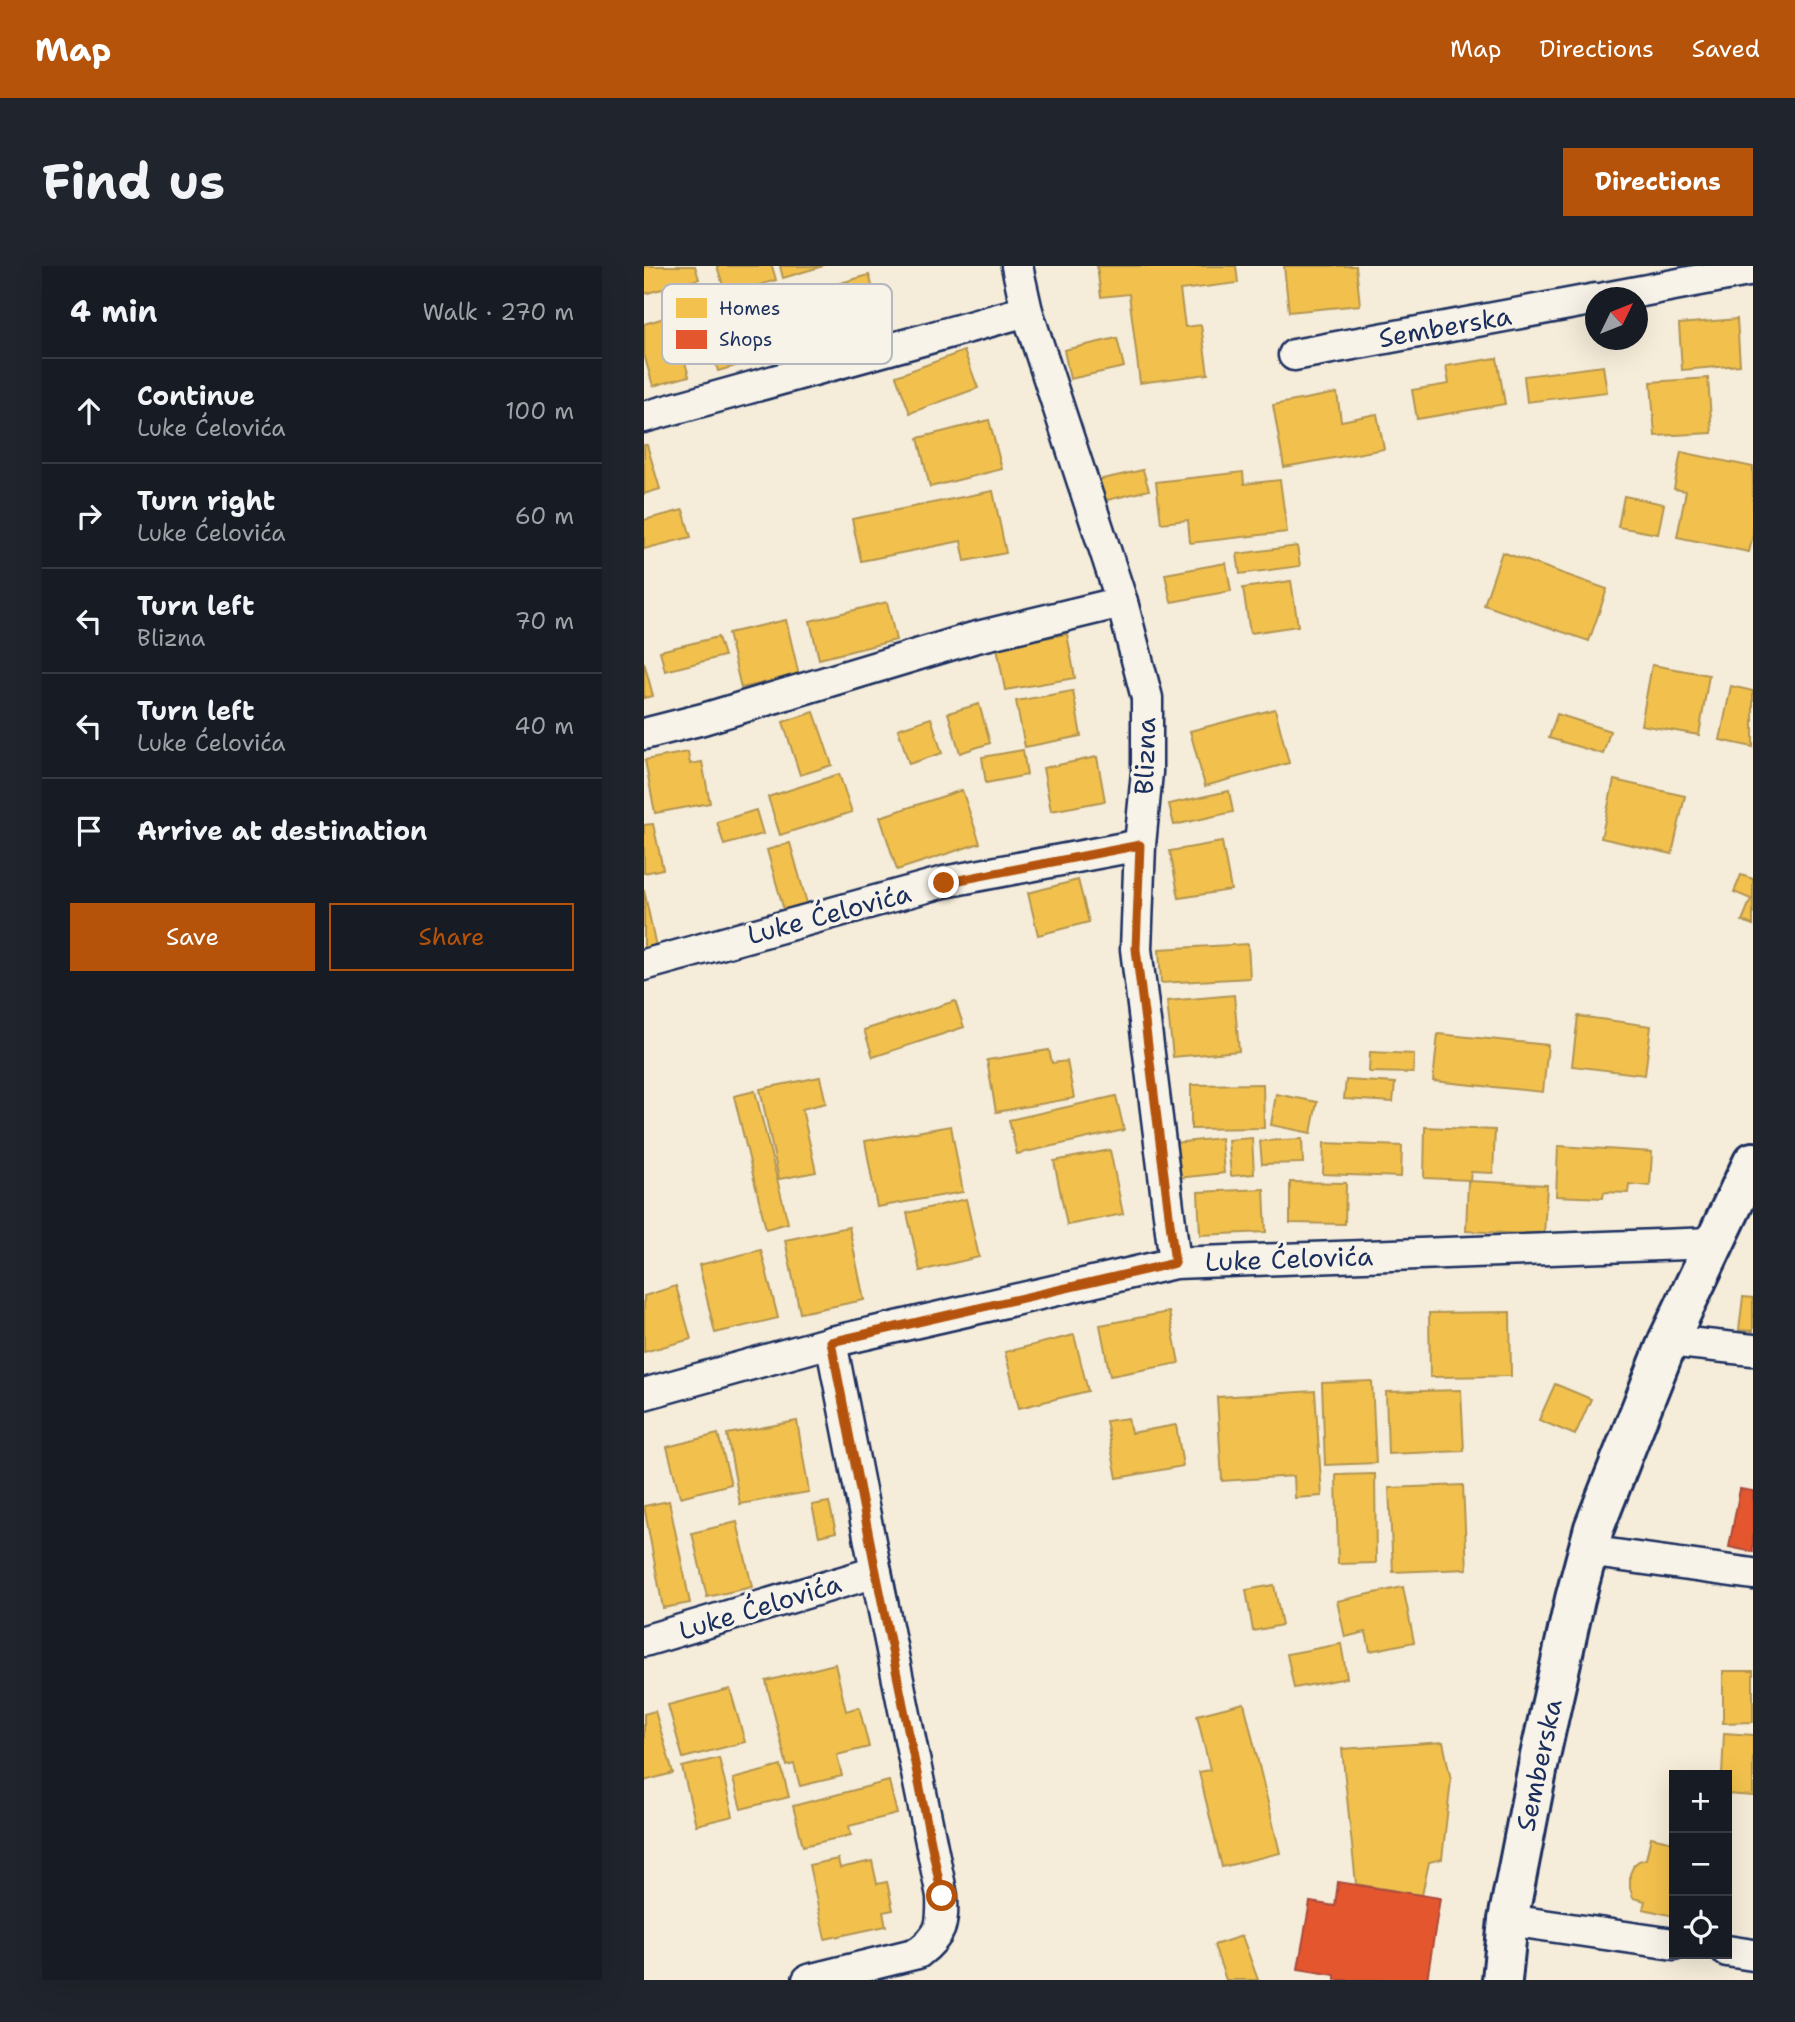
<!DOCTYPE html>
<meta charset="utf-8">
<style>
:root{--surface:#171b24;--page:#20242c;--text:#f1f3f6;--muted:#9ea1a6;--line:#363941;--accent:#b45309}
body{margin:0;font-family:"Shantell Sans",sans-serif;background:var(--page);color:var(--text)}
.controls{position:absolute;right:21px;bottom:21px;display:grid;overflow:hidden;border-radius:0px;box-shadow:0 7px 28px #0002}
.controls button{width:63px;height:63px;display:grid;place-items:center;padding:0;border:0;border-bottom:2px solid var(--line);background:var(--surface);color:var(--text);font:35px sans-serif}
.compass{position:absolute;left:941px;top:21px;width:63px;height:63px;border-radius:50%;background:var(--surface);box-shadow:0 7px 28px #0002;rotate:47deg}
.stop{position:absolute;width:21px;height:21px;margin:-16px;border:5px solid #b45309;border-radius:50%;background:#fff}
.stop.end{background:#b45309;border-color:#fff;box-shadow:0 2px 7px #0008}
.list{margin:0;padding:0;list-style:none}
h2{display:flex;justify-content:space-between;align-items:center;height:91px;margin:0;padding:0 28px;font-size:30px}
h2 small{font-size:23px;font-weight:400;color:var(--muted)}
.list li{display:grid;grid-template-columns:46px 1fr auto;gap:21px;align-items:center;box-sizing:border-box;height:105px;padding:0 28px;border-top:2px solid var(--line)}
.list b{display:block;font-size:26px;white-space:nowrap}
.list p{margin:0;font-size:23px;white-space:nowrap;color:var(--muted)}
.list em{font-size:23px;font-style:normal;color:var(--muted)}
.actions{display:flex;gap:14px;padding:21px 28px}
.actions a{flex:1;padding:16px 0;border:2px solid var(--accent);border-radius:0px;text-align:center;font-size:24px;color:var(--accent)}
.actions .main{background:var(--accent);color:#fff}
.icon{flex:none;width:38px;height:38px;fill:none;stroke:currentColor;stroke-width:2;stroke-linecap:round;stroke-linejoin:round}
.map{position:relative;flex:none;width:1109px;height:1714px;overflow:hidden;border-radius:0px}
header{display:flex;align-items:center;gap:42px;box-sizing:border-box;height:98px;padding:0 35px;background:var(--accent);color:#fff}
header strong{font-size:33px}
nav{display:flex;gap:38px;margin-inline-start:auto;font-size:24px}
.intro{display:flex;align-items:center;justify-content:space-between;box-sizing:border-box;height:168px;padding:0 42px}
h1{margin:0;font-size:49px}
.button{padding:18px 32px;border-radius:0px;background:var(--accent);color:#fff;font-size:24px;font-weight:700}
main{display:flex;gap:42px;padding:0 42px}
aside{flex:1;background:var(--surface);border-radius:0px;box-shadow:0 7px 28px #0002}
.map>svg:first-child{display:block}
</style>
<header>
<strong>Map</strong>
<nav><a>Map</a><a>Directions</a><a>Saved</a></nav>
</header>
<div class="intro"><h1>Find us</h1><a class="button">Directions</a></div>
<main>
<aside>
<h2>4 min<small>Walk · 270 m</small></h2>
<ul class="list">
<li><svg class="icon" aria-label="ahead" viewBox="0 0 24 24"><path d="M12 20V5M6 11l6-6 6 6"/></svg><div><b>Continue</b><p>Luke Ćelovića</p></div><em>100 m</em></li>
<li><svg class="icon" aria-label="right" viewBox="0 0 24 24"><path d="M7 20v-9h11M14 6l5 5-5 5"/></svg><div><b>Turn right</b><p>Luke Ćelovića</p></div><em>60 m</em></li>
<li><svg class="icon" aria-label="left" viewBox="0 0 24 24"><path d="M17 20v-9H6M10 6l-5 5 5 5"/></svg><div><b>Turn left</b><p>Blizna</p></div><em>70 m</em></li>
<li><svg class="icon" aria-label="left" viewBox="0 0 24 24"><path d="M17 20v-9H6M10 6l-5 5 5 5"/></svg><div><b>Turn left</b><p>Luke Ćelovića</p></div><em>40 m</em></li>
<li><svg class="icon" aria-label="arrive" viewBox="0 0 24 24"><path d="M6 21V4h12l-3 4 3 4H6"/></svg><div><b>Arrive at destination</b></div></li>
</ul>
<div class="actions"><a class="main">Save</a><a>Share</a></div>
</aside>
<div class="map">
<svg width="1109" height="1714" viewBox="0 0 1109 1714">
<rect width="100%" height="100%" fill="#f5ecd9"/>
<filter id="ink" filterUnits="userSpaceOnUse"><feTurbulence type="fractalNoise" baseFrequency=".0143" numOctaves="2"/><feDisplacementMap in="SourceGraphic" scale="14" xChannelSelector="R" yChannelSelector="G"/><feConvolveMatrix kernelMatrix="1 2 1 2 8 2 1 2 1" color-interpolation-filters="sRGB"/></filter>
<g filter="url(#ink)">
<!-- homes -->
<g fill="#f2c14e" stroke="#b29553" stroke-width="2">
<polygon points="0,0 51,0 55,13 0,28"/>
<polygon points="73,0 128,0 132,14 82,29"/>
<polygon points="136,0 179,0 139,12"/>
<polygon points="592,0 594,17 536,24 541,61 557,59 564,108 496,117 485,28 457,31 453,0"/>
<polygon points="640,0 712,0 716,39 645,46"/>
<polygon points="225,9 241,62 191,76 175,23"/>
<polygon points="129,31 144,85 74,105 58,50"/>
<polygon points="37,47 47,83 38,86 45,110 9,120 0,88 0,58"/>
<polygon points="1093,53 1096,99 1038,104 1035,58"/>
<polygon points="473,72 480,101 426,113 420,84"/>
<polygon points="320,85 334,122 266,147 252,110"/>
<polygon points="853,92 861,138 773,153 768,124 805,118 802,100"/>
<polygon points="959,100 963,126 883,136 880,110"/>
<polygon points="1064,112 1068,167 1011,170 1007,116"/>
<polygon points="693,127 697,155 733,148 740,183 640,201 629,139"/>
<polygon points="345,154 358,203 286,221 274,172"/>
<polygon points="0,179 3,179 16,223 0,228"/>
<polygon points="1037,186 1109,201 1109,269 1105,286 1033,271 1042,225 1030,223"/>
<polygon points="499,204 505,224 459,235 454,214"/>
<polygon points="599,206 600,218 636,214 643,266 546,277 544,254 517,257 512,216"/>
<polygon points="349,225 362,287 321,295 317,275 217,295 208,253"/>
<polygon points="980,230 1020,238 1014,268 974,261"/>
<polygon points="39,244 47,271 0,283 0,254"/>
<polygon points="653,280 656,300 596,308 593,288"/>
<polygon points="858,286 963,323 945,375 840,339"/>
<polygon points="582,297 587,325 527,336 521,308"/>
<polygon points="647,315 654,360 606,367 599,322"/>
<polygon points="243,336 252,374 175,393 166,355"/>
<polygon points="142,354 155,409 97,422 84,367"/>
<polygon points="423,368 431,412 361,424 353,381"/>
<polygon points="74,371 80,390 21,405 16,385"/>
<polygon points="0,396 9,430 0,432"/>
<polygon points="1008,399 1065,409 1055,469 997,459"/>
<polygon points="1087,420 1109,425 1109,481 1076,474"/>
<polygon points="429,425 437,470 381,481 372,435"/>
<polygon points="335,438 346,477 316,487 304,447"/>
<polygon points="631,443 645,497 561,520 546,465"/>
<polygon points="170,446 188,499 156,509 139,456"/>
<polygon points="913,448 966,465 959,488 905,472"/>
<polygon points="287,452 298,487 265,498 254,463"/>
<polygon points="379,484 383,509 342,517 338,491"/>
<polygon points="44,486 46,498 58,496 66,537 11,547 1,494"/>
<polygon points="453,491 461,535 407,545 399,502"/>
<polygon points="195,508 208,546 136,569 124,531"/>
<polygon points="970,514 1041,530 1028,588 957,572"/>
<polygon points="318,524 336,577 253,604 236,551"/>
<polygon points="585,525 589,546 530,559 525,538"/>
<polygon points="112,544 119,568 80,579 73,556"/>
<polygon points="9,558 19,603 0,607 0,559"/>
<polygon points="578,576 587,624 535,632 526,585"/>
<polygon points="146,577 164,641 141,648 123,584"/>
<polygon points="1097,609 1109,613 1109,659 1098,655 1107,633 1090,626"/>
<polygon points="434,614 445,656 394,669 384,627"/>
<polygon points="0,624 12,681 0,683"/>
<polygon points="604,678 606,712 517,717 515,683"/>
<polygon points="590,729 595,785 529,791 523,735"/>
<polygon points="311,735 320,761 229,791 220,764"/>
<polygon points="934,750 1007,760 1001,809 928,800"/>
<polygon points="794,768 904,779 899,826 789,815"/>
<polygon points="405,784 408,797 423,795 430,832 352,846 343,794"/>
<polygon points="726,786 770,788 769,807 725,806"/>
<polygon points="176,811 182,837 158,843 172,906 135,913 116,823"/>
<polygon points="702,814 751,817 749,836 700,833"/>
<polygon points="619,818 620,862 547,863 547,819"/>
<polygon points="111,825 144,957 122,963 90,830"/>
<polygon points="632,828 673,836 667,867 627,859"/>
<polygon points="472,830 480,864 373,888 365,854"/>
<polygon points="307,860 319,926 233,941 221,875"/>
<polygon points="781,861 851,864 849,907 827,906 826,914 780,912"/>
<polygon points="577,872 580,907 534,912 530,877"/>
<polygon points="608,872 610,908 587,910 584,874"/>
<polygon points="658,873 659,897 618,898 616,875"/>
<polygon points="680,877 758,880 757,911 679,908"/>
<polygon points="914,880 1008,886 1006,920 985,918 984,927 960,926 959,932 912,930"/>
<polygon points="466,884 479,948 423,959 410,895"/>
<polygon points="824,915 903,919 900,969 822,965"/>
<polygon points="646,916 702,917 701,958 646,957"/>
<polygon points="620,923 622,966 556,969 554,926"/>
<polygon points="322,933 335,991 276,1005 263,947"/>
<polygon points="205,961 220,1034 156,1047 141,974"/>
<polygon points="117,984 134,1052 71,1067 55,999"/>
<polygon points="32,1020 47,1073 0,1086 0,1030"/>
<polygon points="1099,1031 1109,1032 1109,1065 1095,1064"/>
<polygon points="525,1046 535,1097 466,1110 456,1059"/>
<polygon points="866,1046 867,1110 786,1111 785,1047"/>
<polygon points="430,1069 444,1125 375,1142 361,1086"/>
<polygon points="728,1115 732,1197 681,1199 678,1117"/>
<polygon points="911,1118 947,1133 931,1169 895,1154"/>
<polygon points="817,1124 820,1185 744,1188 742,1126"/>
<polygon points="671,1125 678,1230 651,1232 650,1210 578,1215 573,1131"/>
<polygon points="484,1152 487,1167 532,1159 539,1200 473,1212 462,1155"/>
<polygon points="153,1155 165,1226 96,1238 83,1168"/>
<polygon points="74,1168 87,1218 36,1231 23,1181"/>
<polygon points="731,1208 732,1297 694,1298 692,1209"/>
<polygon points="819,1219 823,1303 749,1306 745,1222"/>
<polygon points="25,1235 46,1337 19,1342 0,1240"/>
<polygon points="185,1236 192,1266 175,1270 168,1239"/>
<polygon points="93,1256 108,1321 63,1331 48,1267"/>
<polygon points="630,1319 638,1359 609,1365 602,1324"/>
<polygon points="759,1321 770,1376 726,1385 722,1366 701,1371 693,1335"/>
<polygon points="697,1378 703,1412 650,1422 643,1388"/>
<polygon points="191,1398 202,1445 215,1441 225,1481 193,1489 198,1510 156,1520 150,1498 143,1500 122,1415"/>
<polygon points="1079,1405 1109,1405 1109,1456 1079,1457"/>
<polygon points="86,1423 101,1476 39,1492 24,1439"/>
<polygon points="600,1437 636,1587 578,1601 555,1506 566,1504 553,1449"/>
<polygon points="11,1445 29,1507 0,1515 0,1448"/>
<polygon points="1080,1467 1109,1469 1109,1530 1083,1528 1083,1509 1078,1509"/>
<polygon points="799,1476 807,1514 798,1593 785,1596 778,1629 712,1618 698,1483"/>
<polygon points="75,1492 89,1550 52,1559 38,1501"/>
<polygon points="137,1500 145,1531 97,1543 89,1513"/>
<polygon points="245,1515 253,1548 205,1560 207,1569 159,1580 149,1540"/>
<polygon points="1007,1571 1030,1576 1030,1650 999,1643 1001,1635 989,1632 986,1622 986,1608 990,1599 995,1595 1002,1593"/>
<polygon points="194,1593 196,1602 228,1595 233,1618 243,1616 249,1644 239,1646 242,1660 181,1673 165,1599"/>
<polygon points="598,1670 614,1714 582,1714 570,1679"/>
</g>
<!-- shops -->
<g fill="#e4572e" stroke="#a84b3c" stroke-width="2">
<polygon points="1096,1223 1109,1225 1109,1286 1085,1281"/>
<polygon points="694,1616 796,1632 783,1714 691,1714 691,1709 654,1703 666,1636 691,1640"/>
</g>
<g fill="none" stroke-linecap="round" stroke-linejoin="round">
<defs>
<g id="minor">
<polyline points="373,0 383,45 478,336 503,432 503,506 496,579 492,683 531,997"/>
<polyline points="961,32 1109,4"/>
<polyline points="650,89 952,33"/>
<polyline points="0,151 383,45"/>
<polyline points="0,468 59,453 329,372 478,336"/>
<polyline points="0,699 300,616 496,579"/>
<polyline points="1024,1075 1109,1084"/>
<polyline points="0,1128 187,1076 531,997 1069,977"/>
<polyline points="943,1285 1109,1308"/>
<polyline points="0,1375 232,1306"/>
<polyline points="864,1654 1030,1678"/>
<polyline points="1083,1685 1109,1689"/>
<path d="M164,1714L274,1687C298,1669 299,1659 298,1630L232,1306L187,1076"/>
</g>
<polyline id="secondary" points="858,1714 864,1654 896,1490 931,1333 950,1262 1024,1075 1109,896"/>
</defs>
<!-- minor casing -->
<use href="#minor" stroke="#1b2f5e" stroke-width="35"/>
<!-- secondary casing -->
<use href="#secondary" stroke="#1b2f5e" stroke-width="44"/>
<!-- minor -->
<use href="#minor" stroke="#f7f3e8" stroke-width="30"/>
<!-- secondary -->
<use href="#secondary" stroke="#f7f3e8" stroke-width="38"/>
</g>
</g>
<g fill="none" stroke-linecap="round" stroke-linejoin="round" filter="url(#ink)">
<!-- route -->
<polyline stroke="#b45309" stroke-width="9" points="298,1630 232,1306 187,1076 531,997 492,683 496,579 300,617"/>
</g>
<g text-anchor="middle" stroke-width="7" stroke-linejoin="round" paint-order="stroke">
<!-- street labels -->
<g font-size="26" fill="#1b2f5e" stroke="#f7f3e8">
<text transform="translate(801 61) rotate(-10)" y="9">Semberska</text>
<text transform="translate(501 490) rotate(-88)" y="9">Blizna</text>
<text transform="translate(185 648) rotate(-15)" y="9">Luke Ćelovića</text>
<text transform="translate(645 993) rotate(-2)" y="9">Luke Ćelovića</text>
<text transform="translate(116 1341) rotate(-17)" y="9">Luke Ćelovića</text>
<text transform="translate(895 1499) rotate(-78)" y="9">Semberska</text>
</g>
</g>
<!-- legend -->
<rect x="18" y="18" width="230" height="80" rx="10" fill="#f7f3e8" stroke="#b5b8bf" stroke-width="2"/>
<rect x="32" y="32" width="31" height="20" fill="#f2c14e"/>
<rect x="32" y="64" width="31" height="19" fill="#e4572e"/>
<g font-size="19" fill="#1b2f5e">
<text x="75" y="49">Homes</text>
<text x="75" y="80">Shops</text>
</g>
</svg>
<div class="controls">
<button>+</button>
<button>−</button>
<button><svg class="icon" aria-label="locate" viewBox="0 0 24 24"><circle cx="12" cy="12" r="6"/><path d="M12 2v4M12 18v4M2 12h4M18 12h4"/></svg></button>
</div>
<svg class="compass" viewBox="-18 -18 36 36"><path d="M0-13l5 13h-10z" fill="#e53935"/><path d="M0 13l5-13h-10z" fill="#9ea1a6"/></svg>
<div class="stop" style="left:298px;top:1630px"></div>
<div class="stop end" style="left:300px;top:617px"></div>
</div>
</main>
